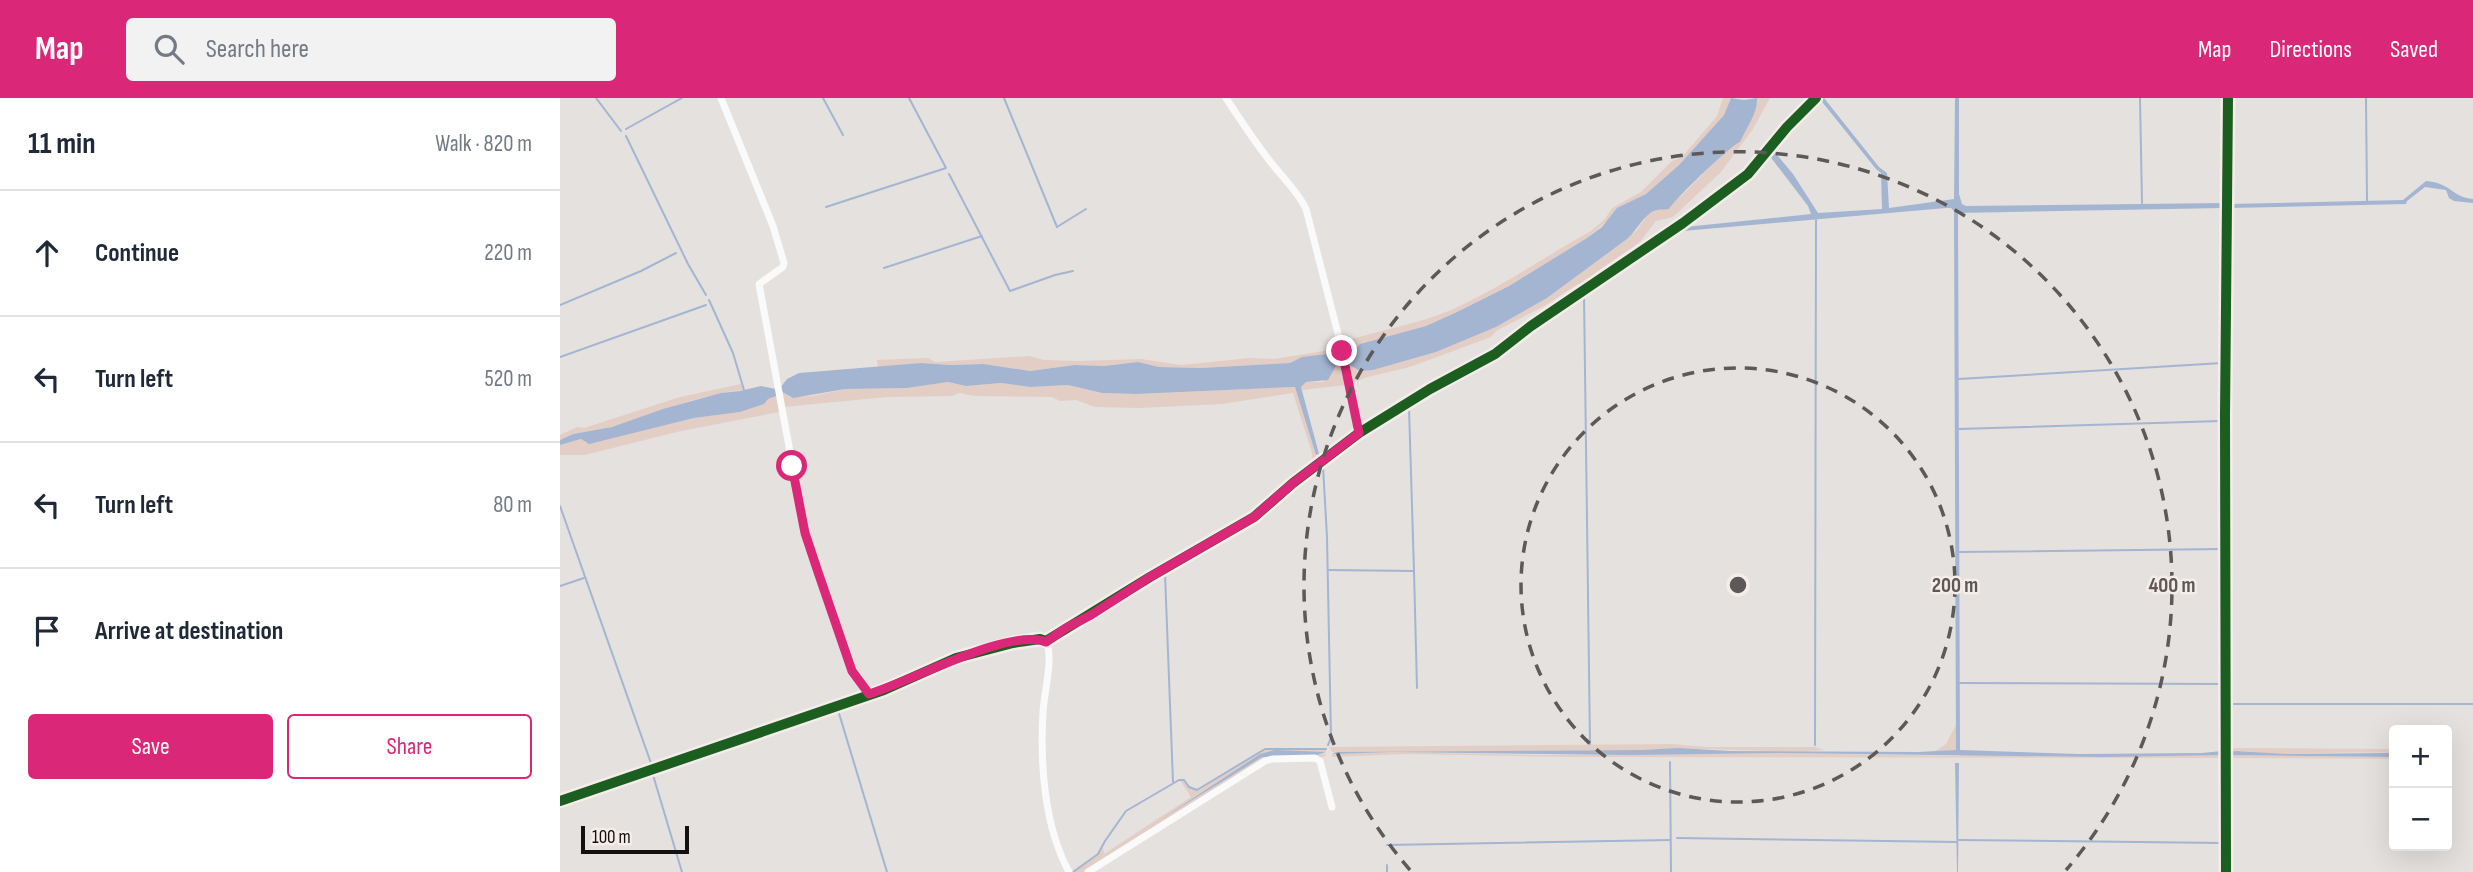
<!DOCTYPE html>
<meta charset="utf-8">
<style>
:root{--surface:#fff;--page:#f2f2f3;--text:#1f2937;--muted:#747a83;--line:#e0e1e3;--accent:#db2777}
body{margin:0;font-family:"Sofia Sans Condensed",sans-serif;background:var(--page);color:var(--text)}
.controls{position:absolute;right:21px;bottom:21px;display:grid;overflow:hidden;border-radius:7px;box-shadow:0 7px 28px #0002}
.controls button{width:63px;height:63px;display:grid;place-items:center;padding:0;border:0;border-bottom:2px solid var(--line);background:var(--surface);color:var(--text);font:35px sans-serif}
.scale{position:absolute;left:21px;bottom:18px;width:108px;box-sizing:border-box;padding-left:7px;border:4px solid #13100f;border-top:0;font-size:19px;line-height:24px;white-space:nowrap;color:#13100f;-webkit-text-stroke:5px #f5edea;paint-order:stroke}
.stop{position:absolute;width:21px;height:21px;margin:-16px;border:5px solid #db2777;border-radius:50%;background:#fff}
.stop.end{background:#db2777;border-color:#fff;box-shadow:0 2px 7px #0008}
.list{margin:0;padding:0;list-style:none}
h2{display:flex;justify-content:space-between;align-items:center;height:91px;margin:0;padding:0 28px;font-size:30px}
h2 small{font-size:23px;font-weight:400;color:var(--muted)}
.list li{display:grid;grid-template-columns:46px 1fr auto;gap:21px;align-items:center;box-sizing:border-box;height:126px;padding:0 28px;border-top:2px solid var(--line)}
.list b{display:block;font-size:26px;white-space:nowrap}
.list em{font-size:23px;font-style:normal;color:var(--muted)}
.actions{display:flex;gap:14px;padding:21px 28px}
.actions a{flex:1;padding:16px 0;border:2px solid var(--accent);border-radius:7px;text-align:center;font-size:24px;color:var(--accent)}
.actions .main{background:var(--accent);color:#fff}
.icon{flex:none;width:38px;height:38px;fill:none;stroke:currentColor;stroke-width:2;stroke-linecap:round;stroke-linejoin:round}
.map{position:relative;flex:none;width:1913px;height:774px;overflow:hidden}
header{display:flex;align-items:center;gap:42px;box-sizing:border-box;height:98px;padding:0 35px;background:var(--accent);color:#fff}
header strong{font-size:33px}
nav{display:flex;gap:38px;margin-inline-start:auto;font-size:24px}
.search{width:490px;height:63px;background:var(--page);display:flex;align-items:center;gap:18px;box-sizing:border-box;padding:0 24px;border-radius:7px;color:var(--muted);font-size:26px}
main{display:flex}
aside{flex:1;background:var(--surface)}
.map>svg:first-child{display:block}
</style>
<header>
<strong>Map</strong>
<div class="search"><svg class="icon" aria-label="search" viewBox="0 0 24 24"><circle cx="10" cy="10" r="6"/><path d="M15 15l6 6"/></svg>Search here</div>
<nav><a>Map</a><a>Directions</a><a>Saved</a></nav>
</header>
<main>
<aside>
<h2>11 min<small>Walk · 820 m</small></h2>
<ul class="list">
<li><svg class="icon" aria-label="ahead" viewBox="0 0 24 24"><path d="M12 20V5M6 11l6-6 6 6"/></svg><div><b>Continue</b></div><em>220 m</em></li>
<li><svg class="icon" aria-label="left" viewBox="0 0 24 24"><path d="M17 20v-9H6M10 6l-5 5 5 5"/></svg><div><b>Turn left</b></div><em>520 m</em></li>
<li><svg class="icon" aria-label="left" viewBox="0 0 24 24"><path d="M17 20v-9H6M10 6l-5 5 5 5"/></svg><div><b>Turn left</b></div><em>80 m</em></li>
<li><svg class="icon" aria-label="arrive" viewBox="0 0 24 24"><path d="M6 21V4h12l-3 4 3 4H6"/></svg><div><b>Arrive at destination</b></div></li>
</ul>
<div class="actions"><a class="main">Save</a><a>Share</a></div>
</aside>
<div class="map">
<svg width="1913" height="774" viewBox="0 0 1913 774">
<rect width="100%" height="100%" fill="#e5e1df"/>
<!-- green -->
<g fill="#e3cec5">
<path d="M1163,0H1171L1164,17L1119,67L1086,96L1070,104L1027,140L949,188L897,214L866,228L800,246L792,252L788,262L783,244C819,232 855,227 891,212C940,190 984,159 1031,133L1045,121L1052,110L1081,94L1112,63L1122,59L1157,18Z"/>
<polygon points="1197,0 1210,0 1193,31 1161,74 1113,119 1096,123 1080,144 1035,175 1032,180 1026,181 1021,186 1018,186 986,207 936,233 931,239 850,269 808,279 791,285 788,266 796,271 813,272 876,254 936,229 987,200 1067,141 1077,132 1088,116 1120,99 1171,48 1180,44 1197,6"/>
<polygon points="776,251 782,263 769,261 765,256 738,261 730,265 641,270 599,269 578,264 544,268 515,267 470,273 424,266 391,267 361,265 318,269 317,262 368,260 375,264 469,258 484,262 516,263 581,261 621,267 690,260 714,261"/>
<polygon points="783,266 786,287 742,292 741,289 746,284 763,284 776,268"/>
<polygon points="388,284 406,288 441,285 470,289 508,287 542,295 576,296 736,289 756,357 753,366 752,355 733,295 662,306 579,310 535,309 516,302 500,303 492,299 414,298 400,295 392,298 327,299 224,309 222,294 230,299 253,298 285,291 347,290"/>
<polygon points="181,286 183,292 167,294 130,303 52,329 13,336 0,342 0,337 17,329 24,330 120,299"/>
<polygon points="217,295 219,314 121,333 25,357 0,357 0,347 22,341 26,345 134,320 180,314"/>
<polygon points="1396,627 1397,652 1374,654 1386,646"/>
<path d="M1112,646L1146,649H1255L1264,652C1203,656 1141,648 1081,652L772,654L770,649Z"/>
<path d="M1670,650L1834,651V655C1798,654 1761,655 1724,656C1707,657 1688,651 1670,654Z"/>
<polygon points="705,651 766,652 766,654 715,653 700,656 607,718 702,659 766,656 765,658 759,660 709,660 525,774 514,774 538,757 543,749 544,756 631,699 620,682 624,683 635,692 639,692"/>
<polygon points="832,654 978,657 1218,655 1400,658 1403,656 1502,658 1663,657 1663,660 1009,659 846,656 772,659 772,656 779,655"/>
<polygon points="1669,657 1834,659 1834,661 1672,660 1669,659"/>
</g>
<!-- water -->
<g fill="#a4b5d1">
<path d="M1171,0L1184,2L1197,0C1198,15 1186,30 1180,44C1170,48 1115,101 1109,111C1105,112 1101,111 1097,112C1085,114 1076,134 1067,141L987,200L936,229L876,254L813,272L800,273L788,266L789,257L800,246L866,228L897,214L949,188L1027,140L1042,129L1057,110L1086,96L1119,67L1164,17Z"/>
<polygon points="1259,0 1264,0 1319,69 1327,75 1329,110 1394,101 1395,0 1399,0 1399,96 1402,106 1406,108 1665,105 1664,110 1398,115 1400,652 1519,656 1642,655 1662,653 1663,657 1544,659 1218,655 1071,657 832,654 772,656 776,654 1081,652 1118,650 1170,653 1358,654 1396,652 1394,113 1391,110 1386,110 1123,133 1125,129 1251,116 1248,108 1209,57 1213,52 1233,76 1258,115 1322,111 1321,75 1316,71"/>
<path d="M1866,83C1892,85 1891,99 1913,101V105L1894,103L1889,100L1886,92L1865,89L1847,103L1846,106L1669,110V106L1843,102Z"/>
<polygon points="766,256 769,261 780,262 783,266 776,268 768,282 746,284 741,289 759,356 756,357 735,289 576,296 542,295 508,287 470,289 441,285 406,288 388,284 347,290 285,291 233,300 222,294 220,290 227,281 239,275 361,265 391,267 424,266 470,273 515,267 544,268 578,264 599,269 641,270 730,265 742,259"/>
<polygon points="201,288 216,291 216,298 208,301 204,306 180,314 134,320 29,346 21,341 0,347 0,342 13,336 52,329 103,311 161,295 180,293"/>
<polygon points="715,652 766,654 757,657 702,659 600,722 700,656"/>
<polygon points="1676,653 1726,656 1828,655 1834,655 1834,659 1669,657 1670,654"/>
<polygon points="1395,665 1399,665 1398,774 1397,774"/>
</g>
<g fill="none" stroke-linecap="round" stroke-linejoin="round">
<!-- stream -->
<g stroke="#a4b5d1" stroke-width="2">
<polyline points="36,0 61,33"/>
<polyline points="263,0 283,37"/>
<polyline points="444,0 497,129 526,111"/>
<polyline points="1580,0 1582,105"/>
<polyline points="1806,0 1807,103"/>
<polyline points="66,31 122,0"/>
<polyline points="66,38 128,166 146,197"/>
<polyline points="389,76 450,193 495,177 513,173"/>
<polyline points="266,109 386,70 349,0"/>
<polyline points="1114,138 1123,133"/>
<polyline points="1082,157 1110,141"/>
<polyline points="324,170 422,138"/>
<polyline points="149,202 173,255 184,292"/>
<polyline points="0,207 81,173 116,155"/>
<polyline points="0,259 146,207"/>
<polyline points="1399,281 1662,265"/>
<polyline points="849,310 854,473"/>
<polyline points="1399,331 1661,323"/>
<polyline points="763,369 767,439 771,640 768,647"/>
<polyline points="0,408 92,668"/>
<polyline points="1399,454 1662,451"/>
<polyline points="769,472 854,473 857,590"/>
<polyline points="605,476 613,684"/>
<polyline points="0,488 24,480"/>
<polyline points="380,571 395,565"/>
<polyline points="1399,585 1662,586"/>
<polyline points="332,592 356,582"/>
<polyline points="1670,606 1913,606"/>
<polyline points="278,612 327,774"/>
<polyline points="1030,646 1024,198 1060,172"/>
<polyline points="1255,647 1256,122"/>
<polyline points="1110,664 1111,774"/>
<polyline points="93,677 122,774"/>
<polyline points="1117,740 1397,744"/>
<polyline points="1399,742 1662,745"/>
<polyline points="827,747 1110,742"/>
<polyline points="827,767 827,774"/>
<polyline points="513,774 538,756 545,743 566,713 619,682 624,682 629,689 637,692 705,651 766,651"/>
</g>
<!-- street -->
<g stroke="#fbfafa" stroke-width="7">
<polyline points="161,0 213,128 224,165 223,169 199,186 245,435 292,573 309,596"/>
<path d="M666,0C681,23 696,46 713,67C725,82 738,94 746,111L785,263L799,335"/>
<path d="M486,543C494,559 484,595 483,614C480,665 484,728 509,774"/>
<polyline points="0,703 324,592 396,560 453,545 480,541 486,543 590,479 694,419 733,385 799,335 870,291 935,256 971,228 1123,125 1188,76 1227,29 1256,0"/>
<polyline points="528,774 705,663 712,661 755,660 760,663 772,709"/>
<polyline points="1666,774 1665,316 1668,0"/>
</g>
<defs>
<g id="cycleway">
<polyline points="0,703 324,592 396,560 453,545 480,541 486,543 590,479 694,419 733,385 799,335 870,291 935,256 971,228 1123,125 1188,76 1227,29 1256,0"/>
<polyline points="1666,774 1665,316 1668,0"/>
</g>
</defs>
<!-- cycleway casing -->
<use href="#cycleway" stroke="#f5edea" stroke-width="15"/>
<!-- cycleway -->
<use href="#cycleway" stroke="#1b5e20" stroke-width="10"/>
</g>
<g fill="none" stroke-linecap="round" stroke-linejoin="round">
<!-- route -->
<path stroke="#db2777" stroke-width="9" d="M232,368L245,435L258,474L292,573L309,596C348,585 449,529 486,544L506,530L531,517L590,479L694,419L733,385L799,335L782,253"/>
</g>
<!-- distance rings -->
<g fill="none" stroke="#5c5958" stroke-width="3.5" stroke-dasharray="12 9">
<circle cx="1178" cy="487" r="217"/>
<path d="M850 772A434 434 0 1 1 1506 772"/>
</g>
<circle cx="1178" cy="487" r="10" fill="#5c5958" stroke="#f5edea" stroke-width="3.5"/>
<g font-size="21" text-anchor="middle" font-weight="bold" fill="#5c5958" stroke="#f5edea" stroke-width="5" stroke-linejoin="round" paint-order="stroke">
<text x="1395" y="494">200 m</text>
<text x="1612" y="494">400 m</text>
</g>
</svg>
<div class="controls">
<button>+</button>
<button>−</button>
</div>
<div class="scale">100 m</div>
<div class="stop" style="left:232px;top:368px"></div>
<div class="stop end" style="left:782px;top:253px"></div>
</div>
</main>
